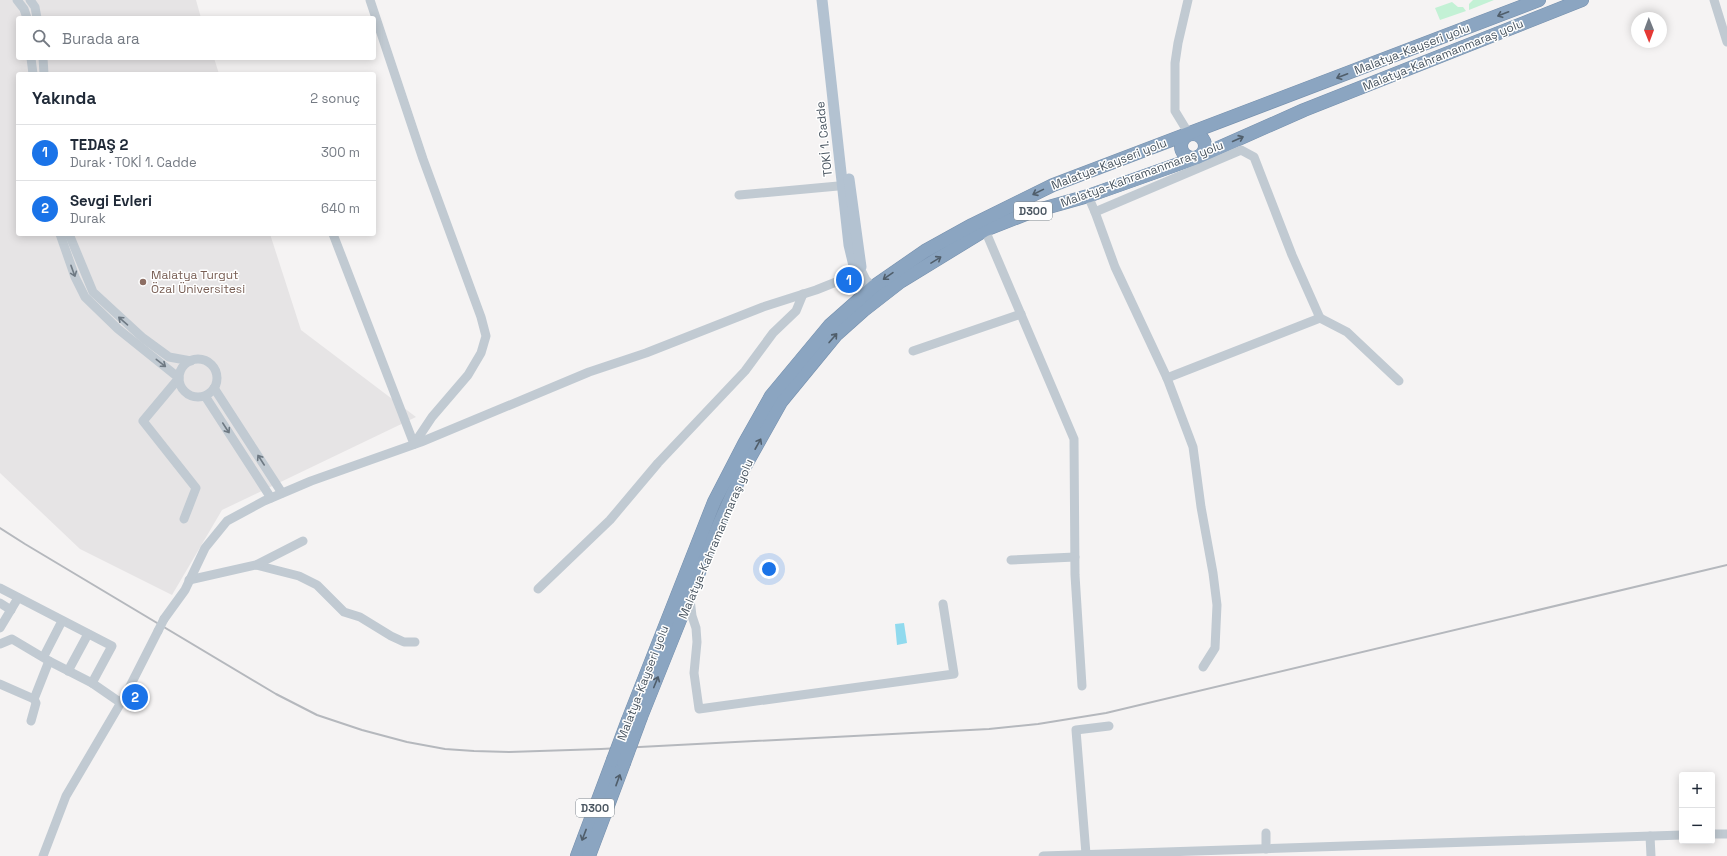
<!DOCTYPE html>
<html lang="tr">
<meta charset="utf-8">
<style>
:root{--surface:#fff;--page:#f2f2f3;--text:#1f2937;--muted:#747a83;--line:#e0e1e3;--accent:#1a73e8}
body{margin:0;font-family:"Space Grotesk",sans-serif;background:var(--page);color:var(--text)}
.controls{position:absolute;right:12px;bottom:12px;display:grid;overflow:hidden;border-radius:4px;box-shadow:0 2px 10px #0003}
.controls button{width:36px;height:36px;display:grid;place-items:center;padding:0;border:0;border-bottom:1px solid var(--line);background:var(--surface);color:var(--text);font:20px sans-serif}
.compass{position:absolute;left:1631px;top:12px;width:36px;height:36px;border-radius:50%;background:var(--surface);box-shadow:0 2px 10px #0003;rotate:179deg}
.you{position:absolute;left:769px;top:569px;width:14px;height:14px;margin:-10px;border:3px solid #fff;border-radius:50%;background:#1a73e8;box-shadow:0 0 0 6px #1a73e833}
.badge{display:grid;place-items:center;width:26px;height:26px;border-radius:50%;background:var(--accent);color:#fff;font-size:13px;font-weight:700}
.pin{position:absolute;translate:-50% -50%;border:2px solid #fff;box-shadow:0 1px 4px #0006}
.list{margin:0;padding:0;list-style:none}
h2{display:flex;justify-content:space-between;align-items:center;height:52px;margin:0;padding:0 16px;font-size:17px}
h2 small{font-size:13px;font-weight:400;color:var(--muted)}
.list li{display:grid;grid-template-columns:26px 1fr auto;gap:12px;align-items:center;box-sizing:border-box;height:56px;padding:0 16px;border-top:1px solid var(--line)}
.list b{display:block;font-size:15px;white-space:nowrap}
.list p{margin:0;font-size:13px;white-space:nowrap;color:var(--muted)}
.list em{font-size:13px;font-style:normal;color:var(--muted)}
.icon{flex:none;width:22px;height:22px;fill:none;stroke:currentColor;stroke-width:2;stroke-linecap:round;stroke-linejoin:round}
.map{position:relative;flex:none;width:1727px;height:856px;overflow:hidden}
.search{position:absolute;background:var(--surface);box-shadow:0 2px 10px #0003;left:16px;top:16px;width:360px;height:44px;display:flex;align-items:center;gap:10px;box-sizing:border-box;padding:0 14px;border-radius:4px;color:var(--muted);font-size:15px}
.panel{position:absolute;background:var(--surface);box-shadow:0 2px 10px #0003;left:16px;top:72px;width:360px;height:164px;border-radius:4px}
.map>svg:first-child{display:block}
</style>
<div class="map">
<svg width="1727" height="856" viewBox="0 0 1727 856">
<rect width="100%" height="100%" fill="#f5f3f3"/>
<!-- education -->
<polygon fill="#e6e4e5" points="0,0 196,0 201,18 18,18 18,58 214,58 219,74 18,74 18,234 270,234 301,330 416,417 222,510 172,595 80,549 0,473"/>
<!-- green -->
<g fill="#c3f1d5">
<polygon points="1473,0 1494,0 1469,10 1469,4"/>
<polygon points="1452,2 1458,7 1463,7 1466,11 1440,20 1435,8"/>
</g>
<!-- water -->
<polygon fill="#90daee" points="904,623 907,643 897,645 895,624"/>
<g fill="none" stroke-linecap="round" stroke-linejoin="round">
<defs>
<g id="highway">
<circle cx="1193" cy="146" r="12"/>
<polyline points="641,717 710,545 744,468 781,402 836,335 864,310 900,282 985,230 1031,212 1088,196 1198,157 1304,110 1582,0"/>
<polyline points="628,720 714,502 744,444 771,396 830,325 873,287 925,251 972,225 1053,185 1539,0"/>
<polyline points="577,856 613,760"/>
<polyline points="589,856 624,763"/>
</g>
</defs>
<!-- highway casing -->
<use href="#highway" stroke="#7690ad" stroke-width="14"/>
<!-- minor -->
<g stroke="#c1cad2" stroke-width="9">
<polyline points="17,0 24,9 27,18"/>
<polyline points="30,0 35,7 37,18"/>
<polyline points="370,0 423,159 481,317 486,336 481,353 468,375 432,417 414,444"/>
<polyline points="1188,0 1178,43 1175,63 1175,111 1189,134"/>
<polyline points="1714,0 1727,42"/>
<polyline points="31,58 33,74"/>
<polyline points="43,58 44,74"/>
<polyline points="739,195 849,185"/>
<polyline points="1088,196 1095,212 1115,267 1167,378 1193,447 1201,507 1213,573 1217,605 1215,648 1203,667"/>
<polyline points="1095,212 1241,150 1254,157 1292,255 1320,318 1167,378"/>
<polyline points="985,230 1074,439 1075,575 1082,686"/>
<polyline points="60,234 75,277 85,297 118,329 179,378 143,421 196,488 184,519"/>
<polyline points="69,234 93,292 143,338 169,357 191,361"/>
<polyline points="333,234 414,444"/>
<polyline points="1320,318 1347,332 1399,381"/>
<polyline points="913,351 1021,314"/>
<circle cx="198" cy="378" r="19"/>
<polyline points="214,388 282,493"/>
<polyline points="205,396 271,498"/>
<polyline points="1011,560 1075,557"/>
<polyline points="256,565 299,576 317,585 344,612 360,617 391,636 404,642 415,642"/>
<polyline points="189,580 256,565 303,541"/>
<polyline points="0,588 112,646 92,683"/>
<polyline points="538,589 610,520 658,463 745,371 773,333 796,311 803,294"/>
<polyline points="690,599 692,616 696,628 697,642 694,673 699,709 954,674 943,604"/>
<polyline points="0,603 11,610"/>
<polyline points="164,619 185,590 205,548 227,521 264,501 311,481 421,442 589,372 646,353 763,307 816,290 856,274 862,272 866,280 873,287"/>
<polyline points="0,628 18,598"/>
<polyline points="0,644 12,639 49,661 92,683 121,703"/>
<polyline points="44,656 62,621"/>
<polyline points="68,671 88,634"/>
<polyline points="0,684 34,699 36,703 31,721"/>
<polyline points="34,699 49,661"/>
<polyline points="1266,833 1266,849"/>
<polyline points="1712,834 1727,834"/>
<polyline points="1650,836 1651,856"/>
<polyline points="1086,854 1076,730 1109,726"/>
<polyline points="43,856 66,796 126,694 158,631"/>
<polyline points="1043,856 1682,835"/>
</g>
<!-- major -->
<g stroke="#b3c2d1" stroke-width="11">
<polyline points="822,0 849,245 856,274 864,295"/>
<polyline points="849,179 861,267"/>
</g>
<!-- highway -->
<use href="#highway" stroke="#8ba5c1" stroke-width="13"/>
<!-- rail -->
<polyline stroke="#b5b8bd" stroke-width="2" points="0,528 25,544 276,694 317,715 362,730 407,742 445,749 474,751 509,752 601,749 989,729 1038,724 1106,713 1727,565"/>
<defs>
<g id="highway-bridge">
<polyline points="613,760 628,720"/>
<polyline points="624,763 641,717"/>
</g>
</defs>
<!-- highway-bridge casing -->
<use href="#highway-bridge" stroke="#7690ad" stroke-width="14" stroke-linecap="butt"/>
<!-- minor-bridge -->
<polyline stroke="#c1cad2" stroke-width="9" points="158,631 164,619"/>
<!-- highway-bridge -->
<use href="#highway-bridge" stroke="#8ba5c1" stroke-width="13"/>
</g>
<!-- one-way arrows -->
<defs><path id="oneway-shaft" d="M-6 0H5M1.5-3L5.5 0L1.5 3" fill="none" stroke-width="1.6" stroke-linecap="round" stroke-linejoin="round"/></defs>
<g stroke="#505e6b">
<use href="#oneway-shaft" transform="translate(1503 14) rotate(159)"/>
<use href="#oneway-shaft" transform="translate(1342 76) rotate(159)"/>
<use href="#oneway-shaft" transform="translate(1238 139) rotate(-24)"/>
<use href="#oneway-shaft" transform="translate(1038 192) rotate(154)"/>
<use href="#oneway-shaft" transform="translate(936 260) rotate(-32)"/>
<use href="#oneway-shaft" transform="translate(888 276) rotate(145)"/>
<use href="#oneway-shaft" transform="translate(833 338) rotate(-49)"/>
<use href="#oneway-shaft" transform="translate(758 444) rotate(-61)"/>
<use href="#oneway-shaft" transform="translate(656 682) rotate(-68)"/>
<use href="#oneway-shaft" transform="translate(618 780) rotate(-70)"/>
<use href="#oneway-shaft" transform="translate(584 835) rotate(111)"/>
</g>
<g stroke="#6e7983">
<use href="#oneway-shaft" transform="translate(73 271) rotate(70)"/>
<use href="#oneway-shaft" transform="translate(123 321) rotate(-139)"/>
<use href="#oneway-shaft" transform="translate(161 363) rotate(38)"/>
<use href="#oneway-shaft" transform="translate(226 428) rotate(57)"/>
<use href="#oneway-shaft" transform="translate(261 460) rotate(-123)"/>
</g>
<!-- markers -->
<circle fill="#8d6e63" stroke="#fff" stroke-width="1.5" cx="143" cy="282" r="4"/>
<g text-anchor="middle" stroke-width="3" stroke-linejoin="round" paint-order="stroke">
<!-- shield labels -->
<g fill="#fff" stroke="#808990" stroke-width="1">
<rect x="1014" y="202" width="38" height="18" rx="3"/>
<rect x="576" y="799" width="38" height="18" rx="3"/>
</g>
<g font-size="11" font-weight="bold" fill="#4a5661">
<text x="1033" y="215">D300</text>
<text x="595" y="812">D300</text>
</g>
<!-- street labels -->
<g font-size="12" fill="#4a5661" stroke="#fff">
<text transform="translate(1412 49) rotate(-21)" y="4">Malatya-Kayseri yolu</text>
<text transform="translate(1443 55) rotate(-22)" y="4">Malatya-Kahramanmaraş yolu</text>
<text transform="translate(824 139) rotate(-96)" y="4">TOKİ 1. Cadde</text>
<text transform="translate(1109 164) rotate(-21)" y="4">Malatya-Kayseri yolu</text>
<text transform="translate(1142 174) rotate(-20)" y="4">Malatya-Kahramanmaraş yolu</text>
<text transform="translate(716 539) rotate(-67)" y="4">Malatya-Kahramanmaraş yolu</text>
<text transform="translate(643 683) rotate(-69)" y="4">Malatya-Kayseri yolu</text>
</g>
<!-- education labels -->
<g font-size="12" fill="#785e54" stroke="#fff" text-anchor="start">
<text x="151" y="279">Malatya Turgut<tspan x="151" dy="14">Özal Üniversitesi</tspan></text>
</g>
</g>
</svg>
<div class="controls">
<button>+</button>
<button>−</button>
</div>
<svg class="compass" viewBox="-18 -18 36 36"><path d="M0-13l5 13h-10z" fill="#e53935"/><path d="M0 13l5-13h-10z" fill="#747a83"/></svg>
<div class="you"></div>
<div class="pin badge" style="left:849px;top:280px">1</div>
<div class="pin badge" style="left:135px;top:697px">2</div>
<div class="search"><svg class="icon" aria-label="search" viewBox="0 0 24 24"><circle cx="10" cy="10" r="6"/><path d="M15 15l6 6"/></svg>Burada ara</div>
<section class="panel">
<h2>Yakında<small>2 sonuç</small></h2>
<ul class="list">
<li><span class="badge">1</span><div><b>TEDAŞ 2</b><p>Durak · TOKİ 1. Cadde</p></div><em>300 m</em></li>
<li><span class="badge">2</span><div><b>Sevgi Evleri</b><p>Durak</p></div><em>640 m</em></li>
</ul>
</section>
</div>
